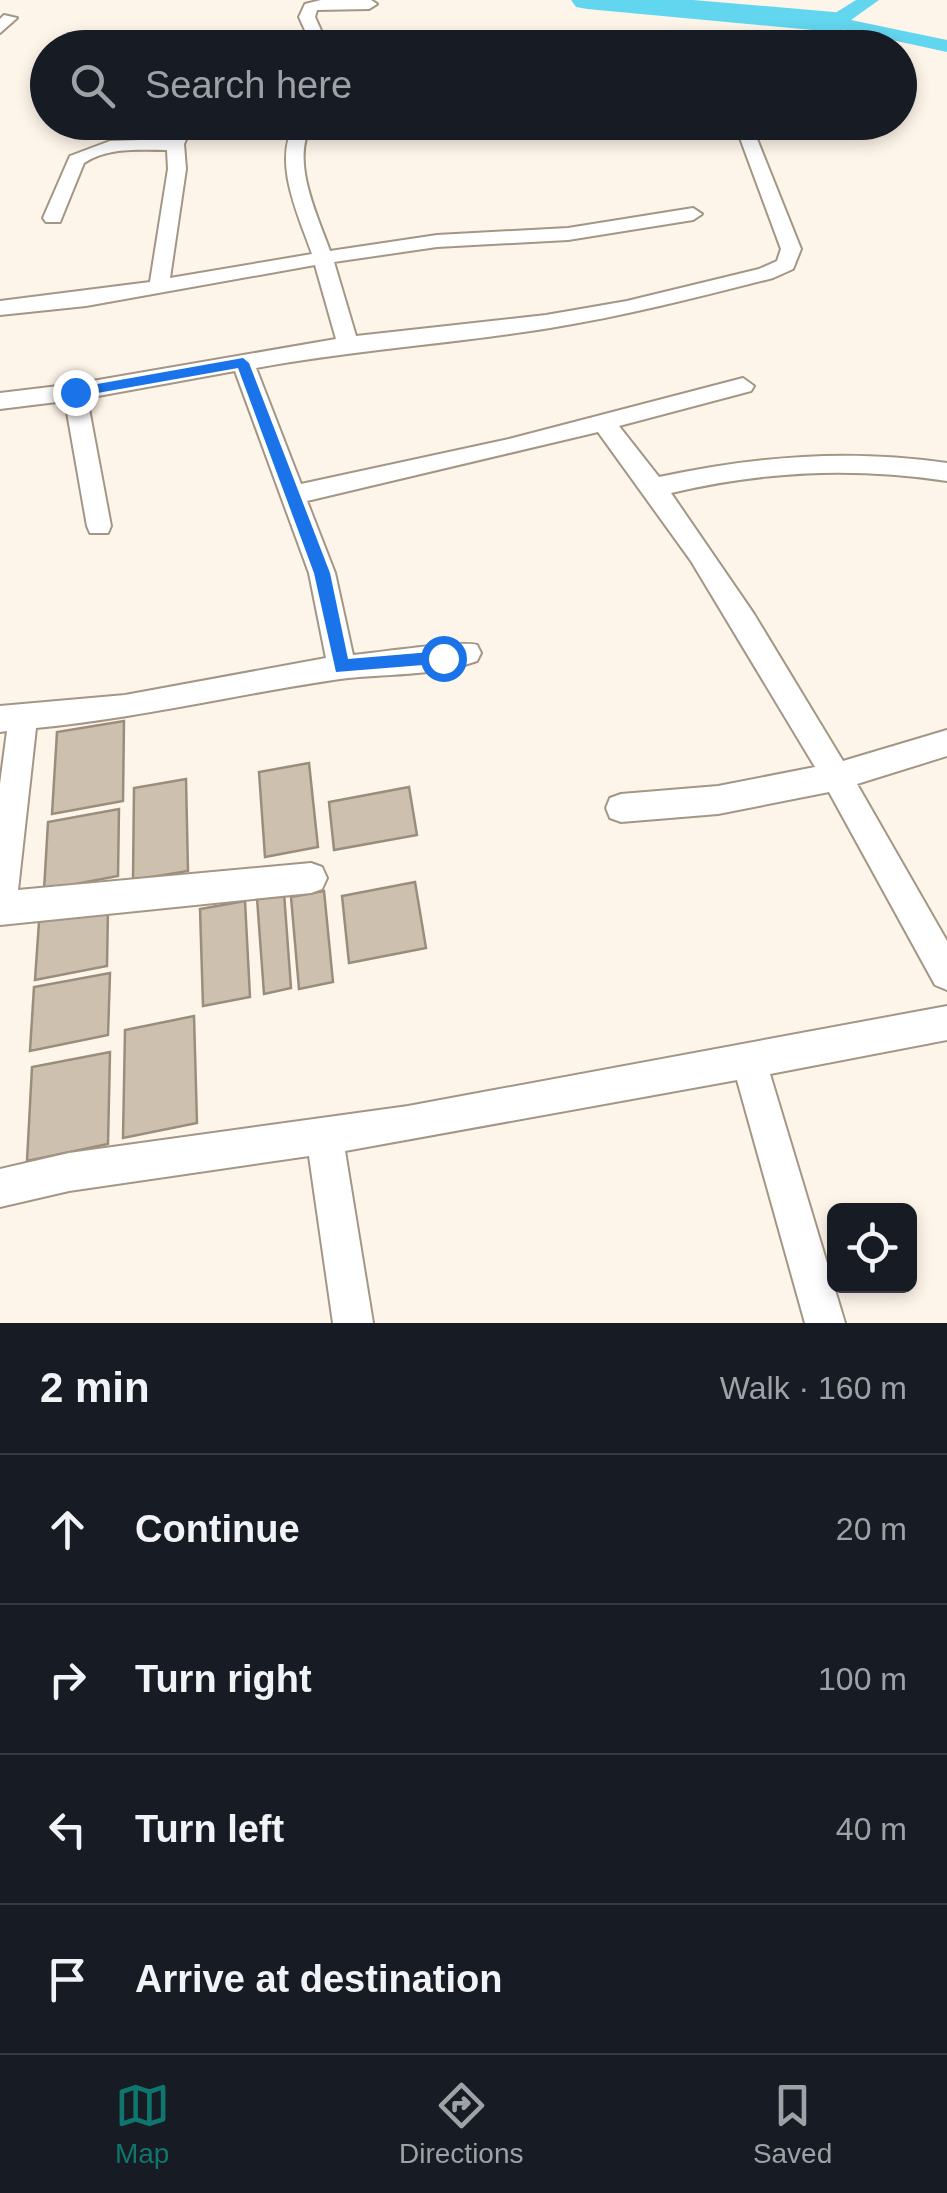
<!DOCTYPE html>
<meta charset="utf-8">
<style>
:root{--surface:#171b24;--page:#20242c;--text:#f1f3f6;--muted:#9ea1a6;--line:#363941;--accent:#0f766e}
body{margin:0;font-family:Helvetica,sans-serif;background:var(--page);color:var(--text)}
.controls{position:absolute;right:30px;bottom:30px;display:grid;overflow:hidden;border-radius:15px;box-shadow:0 5px 15px #0003}
.controls button{width:90px;height:90px;display:grid;place-items:center;padding:0;border:0;border-bottom:2px solid var(--line);background:var(--surface);color:var(--text);font:50px sans-serif}
.stop{position:absolute;width:30px;height:30px;margin:-22px;border:8px solid #1a73e8;border-radius:50%;background:#fff}
.stop.end{background:#1a73e8;border-color:#fff;box-shadow:0 2px 10px #0008}
.list{margin:0;padding:0;list-style:none}
h2{display:flex;justify-content:space-between;align-items:center;height:130px;margin:0;padding:0 40px;font-size:42px}
h2 small{font-size:32px;font-weight:400;color:var(--muted)}
.list li{display:grid;grid-template-columns:65px 1fr auto;gap:30px;align-items:center;box-sizing:border-box;height:150px;padding:0 40px;border-top:2px solid var(--line)}
.list b{display:block;font-size:38px;white-space:nowrap}
.list em{font-size:32px;font-style:normal;color:var(--muted)}
.icon{flex:none;width:55px;height:55px;fill:none;stroke:currentColor;stroke-width:2;stroke-linecap:round;stroke-linejoin:round}
.map{position:relative;flex:none;width:947px;height:1323px;overflow:hidden}
.search{position:absolute;background:var(--surface);box-shadow:0 5px 15px #0003;left:30px;right:30px;top:30px;height:110px;display:flex;align-items:center;gap:25px;box-sizing:border-box;padding:0 35px;border-radius:55px;color:var(--muted);font-size:38px}
.sheet{height:730px;background:var(--surface)}
nav{display:flex;justify-content:space-around;align-items:center;box-sizing:border-box;height:140px;border-top:2px solid var(--line);background:var(--surface);font-size:28px;color:var(--muted)}
nav a{display:grid;justify-items:center;gap:5px}
nav .on{color:var(--accent)}
.map>svg:first-child{display:block}
</style>
<div class="map">
<svg width="947" height="1323" viewBox="0 0 947 1323">
<rect width="100%" height="100%" fill="#fef5ea"/>
<g fill="none" stroke-linecap="round" stroke-linejoin="round">
<!-- canal -->
<polygon fill="#63d6ef" fill-rule="evenodd" points="856,0 879,0 851,20 947,40 947,52 827,26 827,18"/>
<!-- river -->
<polygon fill="#63d6ef" fill-rule="evenodd" points="571,0 693,0 834,12 845,15 850,22 845,29 834,32 587,9 576,7"/>
</g>
<!-- building -->
<g fill="#cec0ae" stroke="#9a8d7b" stroke-width="2.5">
<polygon points="124,721 123,801 52,814 57,732"/>
<polygon points="309,763 318,847 265,857 259,772"/>
<polygon points="186,779 188,871 133,880 134,788"/>
<polygon points="409,787 417,835 334,850 329,802"/>
<polygon points="119,809 118,876 44,890 48,822"/>
<polygon points="415,882 426,948 349,963 342,896"/>
<polygon points="324,891 333,982 299,989 291,897"/>
<polygon points="284,893 291,988 264,994 257,898"/>
<polygon points="245,901 250,997 203,1006 200,909"/>
<polygon points="108,909 107,966 35,980 39,922"/>
<polygon points="110,973 108,1035 30,1051 34,987"/>
<polygon points="194,1016 197,1123 123,1138 125,1030"/>
<polygon points="110,1052 108,1144 27,1161 32,1067"/>
</g>
<g fill="none" stroke-linecap="round" stroke-linejoin="round">
<defs>
<g id="minor">
<polygon points="321,0 371,0 377,4 369,9 317,10 315,17 329,48 313,48 299,17 305,4"/>
<polygon points="4,15 17,18 0,33 0,19"/>
<path d="M177,122H194L184,144L186,169L170,278L312,254C299,216 271,160 296,122H313C289,159 317,214 330,251L437,235L568,228L693,208L702,214L693,220L568,240L437,247L334,262L356,336L546,315L627,301L759,269L777,261L781,249L740,138L755,134L801,249L793,269L773,278C699,297 625,316 550,328C452,344 353,350 256,368L301,484L509,439L743,378L754,386L751,391L619,426L659,477C757,456 848,449 947,463V481C852,467 764,471 671,493L754,614L843,761L947,730V756L857,784L947,941V990L935,985L829,792L718,814L621,822L610,818L606,808L610,798L621,794L718,786L815,767L691,561L598,432L307,501L335,573L353,655C377,653 462,640 477,645L481,653L477,661C432,677 385,673 340,679C238,694 139,718 36,728L18,890L311,863L322,867L327,878L322,889L311,893L0,925V784L7,731L0,732V706L125,695L326,658L309,573L235,371L87,398L111,526L108,533H90L87,526L65,401L0,409V393L75,384L336,339L315,265L86,306L0,315V301L150,282L168,169L167,150C139,150 108,147 84,163L60,222H46L43,218L70,156L110,141L169,139Z"/>
<polygon points="947,1006 947,1040 770,1074 845,1323 805,1323 737,1080 345,1151 373,1323 333,1323 309,1156 69,1191 0,1207 0,1169 69,1153 408,1106"/>
</g>
</defs>
<!-- minor casing -->
<use href="#minor" stroke="#a39684" stroke-width="4"/>
<!-- minor -->
<use href="#minor" fill="#fff" fill-rule="evenodd"/>
</g>
<!-- route -->
<polygon fill="#1a73e8" points="243,358 249,363 330,573 348,659 443,651 448,653 448,663 336,672 314,573 238,368 75,397 69,392 75,388"/>
</svg>
<div class="controls">
<button><svg class="icon" aria-label="locate" viewBox="0 0 24 24"><circle cx="12" cy="12" r="6"/><path d="M12 2v4M12 18v4M2 12h4M18 12h4"/></svg></button>
</div>
<div class="stop" style="left:443px;top:658px"></div>
<div class="stop end" style="left:75px;top:392px"></div>
<div class="search"><svg class="icon" aria-label="search" viewBox="0 0 24 24"><circle cx="10" cy="10" r="6"/><path d="M15 15l6 6"/></svg>Search here</div>
</div>
<section class="sheet">
<h2>2 min<small>Walk · 160 m</small></h2>
<ul class="list">
<li><svg class="icon" aria-label="ahead" viewBox="0 0 24 24"><path d="M12 20V5M6 11l6-6 6 6"/></svg><div><b>Continue</b></div><em>20 m</em></li>
<li><svg class="icon" aria-label="right" viewBox="0 0 24 24"><path d="M7 20v-9h11M14 6l5 5-5 5"/></svg><div><b>Turn right</b></div><em>100 m</em></li>
<li><svg class="icon" aria-label="left" viewBox="0 0 24 24"><path d="M17 20v-9H6M10 6l-5 5 5 5"/></svg><div><b>Turn left</b></div><em>40 m</em></li>
<li><svg class="icon" aria-label="arrive" viewBox="0 0 24 24"><path d="M6 21V4h12l-3 4 3 4H6"/></svg><div><b>Arrive at destination</b></div></li>
</ul>
</section>
<nav>
<a class="on"><svg class="icon" aria-label="map" viewBox="0 0 24 24"><path d="M3 6l6-2 6 2 6-2v14l-6 2-6-2-6 2zM9 4v14M15 6v14"/></svg>Map</a>
<a><svg class="icon" aria-label="directions" viewBox="0 0 24 24"><path d="M12 3l9 9-9 9-9-9zM9 14v-3h6M13 9l2 2-2 2"/></svg>Directions</a>
<a><svg class="icon" aria-label="saved" viewBox="0 0 24 24"><path d="M7 4h10v16l-5-4-5 4z"/></svg>Saved</a>
</nav>
